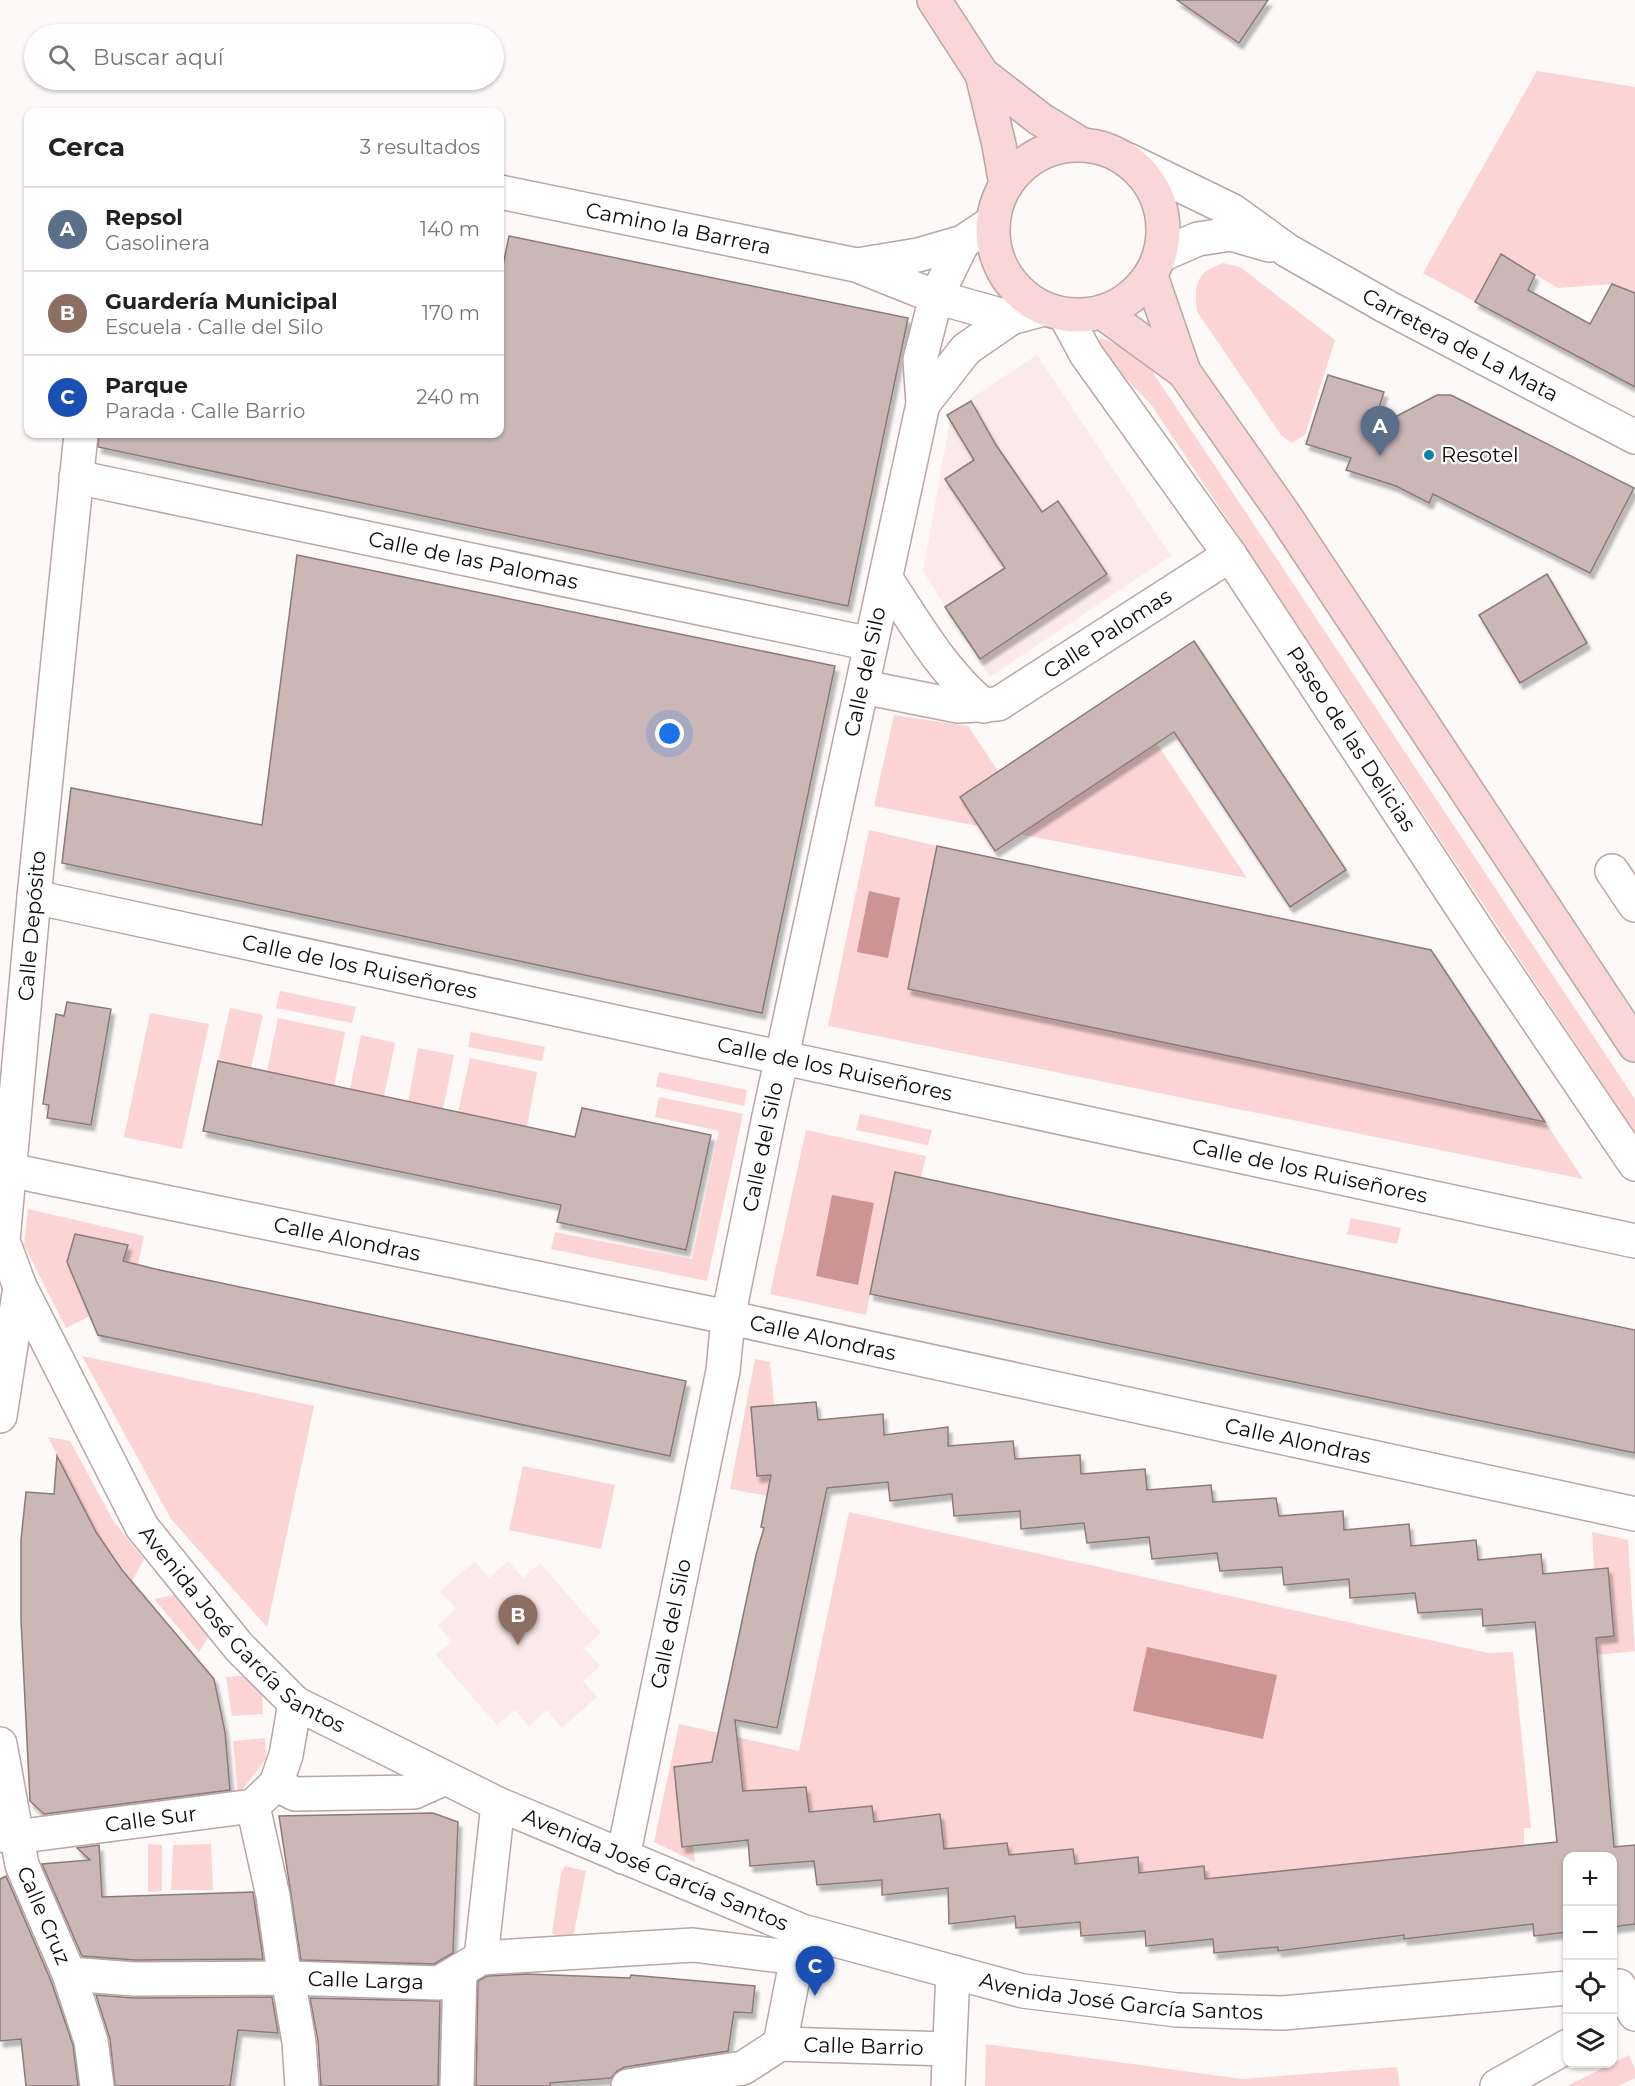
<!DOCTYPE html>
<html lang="es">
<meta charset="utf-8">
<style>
:root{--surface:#fff;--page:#f6f6f6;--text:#222;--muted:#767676;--line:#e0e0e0;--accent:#ea580c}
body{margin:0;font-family:Montserrat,sans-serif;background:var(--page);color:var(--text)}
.controls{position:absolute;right:18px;bottom:18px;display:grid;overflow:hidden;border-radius:12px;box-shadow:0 2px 4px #0004}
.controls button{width:54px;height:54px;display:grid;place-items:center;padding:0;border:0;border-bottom:2px solid var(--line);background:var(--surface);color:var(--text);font:30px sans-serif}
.you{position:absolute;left:670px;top:734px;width:21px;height:21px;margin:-15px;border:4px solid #fff;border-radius:50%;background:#1a73e8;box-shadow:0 0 0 9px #1a73e833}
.badge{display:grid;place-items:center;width:39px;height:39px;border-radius:50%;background:var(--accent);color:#fff;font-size:20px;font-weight:700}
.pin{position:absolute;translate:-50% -50px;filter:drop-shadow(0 2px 3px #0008)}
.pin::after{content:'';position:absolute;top:32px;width:21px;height:18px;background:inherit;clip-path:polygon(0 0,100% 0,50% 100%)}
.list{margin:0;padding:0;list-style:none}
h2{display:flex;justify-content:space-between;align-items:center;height:78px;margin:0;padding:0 24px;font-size:26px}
h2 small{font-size:20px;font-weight:400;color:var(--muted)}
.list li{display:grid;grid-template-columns:39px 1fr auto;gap:18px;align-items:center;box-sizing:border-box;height:84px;padding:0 24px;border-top:2px solid var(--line)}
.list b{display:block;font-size:22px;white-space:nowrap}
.list p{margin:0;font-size:20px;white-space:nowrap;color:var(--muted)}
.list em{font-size:20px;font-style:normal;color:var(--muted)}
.icon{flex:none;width:33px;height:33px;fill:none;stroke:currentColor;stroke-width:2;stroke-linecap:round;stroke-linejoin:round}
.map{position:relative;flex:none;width:1635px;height:2086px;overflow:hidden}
.search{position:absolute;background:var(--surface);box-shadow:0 2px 4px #0004;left:24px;top:24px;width:480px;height:66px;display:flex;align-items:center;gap:15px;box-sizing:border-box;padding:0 21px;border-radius:33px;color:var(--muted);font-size:22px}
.panel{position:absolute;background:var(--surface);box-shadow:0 2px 4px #0004;left:24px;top:108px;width:480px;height:330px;border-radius:12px}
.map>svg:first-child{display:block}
</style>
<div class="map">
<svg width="1635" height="2086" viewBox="0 0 1635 2086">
<defs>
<filter id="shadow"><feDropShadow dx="3.5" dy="6" stdDeviation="1.5" flood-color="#0004"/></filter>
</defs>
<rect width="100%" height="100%" fill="#fdf9f9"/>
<!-- built -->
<g fill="#fbeae9">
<polygon points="1037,355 1171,556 990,677 923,571 950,421 948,414"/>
<polygon points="475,1561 489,1578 508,1561 523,1578 540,1563 601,1633 584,1648 600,1666 583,1681 597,1697 562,1728 547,1710 529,1726 515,1710 497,1725 436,1655 452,1642 438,1625 456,1609 440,1591"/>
</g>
<!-- green -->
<g fill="#fcd4d3">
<polygon points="1537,71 1635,87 1635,293 1612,284 1558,288 1501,254 1475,302 1423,273"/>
<path d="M1223,263L1240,267L1335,340L1305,435L1292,443L1281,435L1197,311C1194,284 1196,273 1223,263Z"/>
<polygon points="1101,338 1130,350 1150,368 1635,1099 1635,1133 1152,406 1099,350 1097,344"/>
<polygon points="894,715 968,726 998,771 960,797 967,809 1027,818 1043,808 1048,816 1157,744 1247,878 874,806"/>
<polygon points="869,830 937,846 908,989 1545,1122 1583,1179 828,1026"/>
<polygon points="280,991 356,1007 352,1023 276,1008"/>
<polygon points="230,1008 263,1015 251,1068 218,1061"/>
<polygon points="150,1013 209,1024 182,1149 124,1137"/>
<polygon points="278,1018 345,1032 334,1086 267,1071"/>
<polygon points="471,1032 545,1047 542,1061 468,1047"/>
<polygon points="361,1035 395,1043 384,1096 350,1089"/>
<polygon points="418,1048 454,1055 443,1109 408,1102"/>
<polygon points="470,1058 537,1072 527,1127 458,1112"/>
<polygon points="659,1072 747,1090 744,1106 656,1087"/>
<polygon points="659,1097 743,1114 707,1281 551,1249 555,1232 692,1259 719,1131 655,1117"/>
<polygon points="860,1114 932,1130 928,1145 856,1130"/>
<polygon points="806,1130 926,1156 921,1178 886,1217 866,1315 770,1294"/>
<polygon points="28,1209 144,1236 138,1265 123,1261 127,1245 75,1234 67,1262 90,1316 66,1328 24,1245"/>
<polygon points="1351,1218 1401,1228 1397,1244 1347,1234"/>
<polygon points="82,1356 314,1406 267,1627 171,1519"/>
<polygon points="755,1359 770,1362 774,1405 751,1408 757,1476 789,1473 768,1496 730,1489"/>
<polygon points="48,1437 70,1441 114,1522 144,1559 132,1581 94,1528"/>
<polygon points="523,1466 615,1485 601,1549 509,1530"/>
<polygon points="849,1512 1488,1653 1513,1652 1531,1828 1524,1828 1524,1846 1238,1876 1205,1879 1204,1866 1139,1873 1138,1857 1075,1864 1073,1849 1009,1856 1007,1844 944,1849 940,1814 874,1822 872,1806 809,1812 805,1787 743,1791 739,1760 674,1767 682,1846 693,1846 695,1862 654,1842 679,1724 799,1751"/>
<polygon points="1592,1532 1628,1540 1635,1651 1597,1655 1581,1639 1614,1635 1608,1568 1594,1569"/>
<polygon points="175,1595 210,1634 199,1652 154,1599"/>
<polygon points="248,1675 262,1688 263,1714 232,1716 226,1677"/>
<polygon points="265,1738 266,1759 238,1795 233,1741"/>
<polygon points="148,1844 162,1845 162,1891 148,1892"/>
<polygon points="211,1844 213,1890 171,1890 173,1845"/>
<polygon points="565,1866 586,1871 573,1938 559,1937 552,1933 561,1873"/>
<polygon points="986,2044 1242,2079 1397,2067 1400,2086 985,2086"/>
<polygon points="1629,2055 1635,2069 1635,2078 1618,2086 1567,2086"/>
</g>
<!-- water -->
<g fill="#cc9594">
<polygon points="869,891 900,898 888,958 857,952"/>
<polygon points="832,1195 874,1203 858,1285 816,1276"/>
<polygon points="1147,1647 1277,1675 1263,1739 1133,1711"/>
</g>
<!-- building -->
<g fill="#cab7b6" stroke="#8c7a7a" stroke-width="1.5" fill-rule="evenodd" filter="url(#shadow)">
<polygon points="1177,0 1268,0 1239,43"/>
<polygon points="509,236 908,318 848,606 98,447 99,434 500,434 500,280"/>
<polygon points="1501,254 1535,275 1528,290 1590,324 1612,284 1635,293 1635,387 1475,302"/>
<polygon points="1328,375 1384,392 1372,429 1437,395 1451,395 1634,488 1590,573 1433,494 1429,503 1396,486 1346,470 1351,458 1306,444"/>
<polygon points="971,401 996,445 1042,512 1058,501 1107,574 980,659 945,607 1005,568 945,479 974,460 947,415"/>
<polygon points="297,555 835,666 762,1013 62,863 71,788 262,825"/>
<polygon points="1547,574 1587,643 1520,683 1479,615"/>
<polygon points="1194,641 1346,870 1290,907 1174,732 995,851 960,797"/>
<polygon points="937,846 1431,950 1545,1122 908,989"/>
<polygon points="67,1002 111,1009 91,1125 47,1118 49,1105 43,1104 56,1014 64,1016"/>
<polygon points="218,1061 575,1137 582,1108 711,1135 686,1250 557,1222 561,1205 203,1131"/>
<polygon points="895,1172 1635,1330 1635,1453 870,1294"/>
<polygon points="75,1234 128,1245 123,1261 155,1269 686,1381 670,1456 98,1335 67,1262"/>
<path d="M816,1402L818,1420L883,1414L884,1435L948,1427V1446L1013,1441L1015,1459L1080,1455L1081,1474L1145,1469L1147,1490L1211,1485L1213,1502L1276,1498L1279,1516L1343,1511L1344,1530L1409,1524L1411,1546L1476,1540L1478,1560L1541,1554L1543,1574L1608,1568L1614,1636L1596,1638L1614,1847L1635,1845V1924L1612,1927V1857H1568V1932L1534,1936L1533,1924L1404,1939V1935L1278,1951V1947L1214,1953L1213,1939L1146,1946L1145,1931L1081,1936L1080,1922L1016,1928L1015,1916L949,1924L948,1888L882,1895V1880L817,1885L814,1861L750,1866L748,1840L682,1847L674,1767L712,1762L756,1555L764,1528L761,1527L771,1475L757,1476L751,1407ZM888,1482L890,1501L952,1494L954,1516L1020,1511L1021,1529L1084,1523L1087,1543L1149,1537L1152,1559L1217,1553L1220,1571L1282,1567L1284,1585L1349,1579L1350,1598L1415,1593L1418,1613L1482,1609L1483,1626L1535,1622L1557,1842L1205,1879L1204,1866L1139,1873L1138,1857L1075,1864L1073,1849L1009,1855L1007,1843L944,1849L940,1814L874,1822L872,1806L809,1812L806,1787L743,1791L735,1720L777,1728L827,1488Z"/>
<polygon points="57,1456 96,1532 122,1570 214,1679 225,1732 230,1790 44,1814 30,1801 21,1620 21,1540 26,1492 54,1494"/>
<polygon points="433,1813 458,1822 453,1953 434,1964 301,1960 279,1816"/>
<polygon points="99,1845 102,1897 253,1892 263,1959 135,1960 82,1956 42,1864 90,1860 77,1848"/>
<polygon points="6,1876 51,1981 73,2045 78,2086 26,2086 21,2039 0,2041 0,1879"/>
<polygon points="527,1974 630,1978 631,1975 755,1986 752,2013 734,2012 728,2051 625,2067 617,2071 611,2078 550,2083 550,2086 476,2086 478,1981 487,1976"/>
<polygon points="96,1995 134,1998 272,1997 278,2033 238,2030 230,2086 115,2086 110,2039"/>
<polygon points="310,1998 440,2001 438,2086 321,2086 318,2041"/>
</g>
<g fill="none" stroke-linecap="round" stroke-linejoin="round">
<defs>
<g id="minor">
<path id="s1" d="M1128,160L1233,211L1288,251L1387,307L1635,437"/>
<path id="s2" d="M500,192L856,265L936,297L1011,318"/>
<polyline points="1161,255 1198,239 1231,234 1269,245"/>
<polyline points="857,265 918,255 963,242"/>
<path id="s3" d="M1065,315L1086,354L1230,555L1484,941L1635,1164"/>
<polyline points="923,404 966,349 1011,318 1044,309"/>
<path id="s4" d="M81,434L34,897L3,1241L20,1287L142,1527L239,1647L295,1703L498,1804L802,1931L1023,1991L1177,2010L1283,2013L1568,1988"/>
<path id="s5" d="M76,477L871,644"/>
<path d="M886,579C916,624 942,671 984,706"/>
<path id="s6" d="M863,687L958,706L998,704L1230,555"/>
<polyline points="1612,871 1635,905"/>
<path id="s7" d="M34,897L1635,1241"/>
<path id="s8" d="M9,1170L703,1312L1635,1514"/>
<polyline points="0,1416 20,1287"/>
<path id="s9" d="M0,1744L22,1865L69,1974L91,2041L97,2086"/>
<polyline points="276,1784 295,1794 414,1792 445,1778"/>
<polyline points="253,1806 273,1896 283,1966 288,1978 299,2042 302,2086"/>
<path id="s10" d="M0,1835L15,1837L253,1806L276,1784L286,1755L295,1703"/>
<path id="s11" d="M623,1857L723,1371L728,1318L768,1121L923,404L920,360L936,297L963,242L993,222"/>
<polyline points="481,1958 498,1804"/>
<path id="s12" d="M69,1974L134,1979L288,1978L439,1983L481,1958L693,1945L797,1958"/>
<polyline points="1619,1986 1635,2014"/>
<polyline points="780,2044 801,1937"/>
<polyline points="457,2086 460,1971"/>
<path id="s13" d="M628,2086L743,2068L780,2044L948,2049"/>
<polyline points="948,2086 953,1972"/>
<polyline points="1497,2086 1568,2046"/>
</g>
<g id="secondary">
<polyline points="934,0 982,74 1040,119 1081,144"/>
<polyline points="982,74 999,145 1006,185"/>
<circle cx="1078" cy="230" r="85"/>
<polyline points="1151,276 1184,372 1283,513 1635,1045"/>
<polyline points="1102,312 1184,372"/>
</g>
</defs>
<!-- minor casing -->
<use href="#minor" stroke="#b9a6a6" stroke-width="36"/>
<!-- secondary casing -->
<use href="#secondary" stroke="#b9a6a6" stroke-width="36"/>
<!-- minor -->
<use href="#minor" stroke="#fff" stroke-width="33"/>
<!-- secondary -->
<use href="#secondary" stroke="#f9d6d7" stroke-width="33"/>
</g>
<!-- markers -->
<circle fill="#1180a8" stroke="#fff" stroke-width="2" cx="1429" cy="455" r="6"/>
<g text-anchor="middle" stroke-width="4.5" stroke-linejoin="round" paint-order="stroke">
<!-- street labels -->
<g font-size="21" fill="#100a0a" stroke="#fff">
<text dy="7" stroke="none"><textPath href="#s2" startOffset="182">Camino la Barrera</textPath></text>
<text dy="7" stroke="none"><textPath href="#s1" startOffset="381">Carretera de La Mata</textPath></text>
<text dy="7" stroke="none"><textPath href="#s5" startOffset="406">Calle de las Palomas</textPath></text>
<text dy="7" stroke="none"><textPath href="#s6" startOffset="267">Calle Palomas</textPath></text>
<text dy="7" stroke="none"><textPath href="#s11" startOffset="1210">Calle del Silo</textPath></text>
<text dy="7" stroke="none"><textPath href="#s3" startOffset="512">Paseo de las Delicias</textPath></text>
<text transform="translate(32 926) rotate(-85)" y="7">Calle Depósito</text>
<text dy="7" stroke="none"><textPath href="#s7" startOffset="333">Calle de los Ruiseñores</textPath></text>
<text dy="7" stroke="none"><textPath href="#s7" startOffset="819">Calle de los Ruiseñores</textPath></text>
<text dy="7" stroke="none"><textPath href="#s11" startOffset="724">Calle del Silo</textPath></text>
<text dy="7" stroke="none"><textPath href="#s7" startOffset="1305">Calle de los Ruiseñores</textPath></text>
<text dy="7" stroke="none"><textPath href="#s8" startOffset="345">Calle Alondras</textPath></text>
<text dy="7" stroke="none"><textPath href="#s8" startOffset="831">Calle Alondras</textPath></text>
<text dy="7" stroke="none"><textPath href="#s8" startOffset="1317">Calle Alondras</textPath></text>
<text dy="7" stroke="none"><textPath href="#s11" startOffset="238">Calle del Silo</textPath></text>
<text dy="7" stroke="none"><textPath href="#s4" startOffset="1274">Avenida José García Santos</textPath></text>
<text dy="7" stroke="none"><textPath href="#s10" startOffset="152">Calle Sur</textPath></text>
<text dy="7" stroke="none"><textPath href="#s4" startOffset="1760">Avenida José García Santos</textPath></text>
<text dy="7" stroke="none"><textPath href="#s9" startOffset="178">Calle Cruz</textPath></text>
<text dy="7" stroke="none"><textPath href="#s12" startOffset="297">Calle Larga</textPath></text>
<text dy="7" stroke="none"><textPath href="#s4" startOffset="2246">Avenida José García Santos</textPath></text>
<text dy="7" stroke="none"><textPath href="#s13" startOffset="244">Calle Barrio</textPath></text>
</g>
<!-- poi labels -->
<g font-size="21" fill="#100a0a" stroke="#fff" text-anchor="start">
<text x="1441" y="462">Resotel</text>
</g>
</g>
</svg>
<div class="controls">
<button>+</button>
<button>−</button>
<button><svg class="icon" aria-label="locate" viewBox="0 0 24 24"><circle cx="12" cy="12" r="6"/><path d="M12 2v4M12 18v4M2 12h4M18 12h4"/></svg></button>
<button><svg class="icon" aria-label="layers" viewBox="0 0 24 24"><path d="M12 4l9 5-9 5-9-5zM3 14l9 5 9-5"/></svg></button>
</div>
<div class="you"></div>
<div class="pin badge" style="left:1380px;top:456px;background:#5c6f8a">A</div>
<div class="pin badge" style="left:518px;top:1645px;background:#8d6e63">B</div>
<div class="pin badge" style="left:815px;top:1996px;background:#1a4fb4">C</div>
<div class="search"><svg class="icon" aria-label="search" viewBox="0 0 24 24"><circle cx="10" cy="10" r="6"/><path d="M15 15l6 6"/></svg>Buscar aquí</div>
<section class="panel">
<h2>Cerca<small>3 resultados</small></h2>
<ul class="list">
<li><span class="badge" style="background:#5c6f8a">A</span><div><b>Repsol</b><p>Gasolinera</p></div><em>140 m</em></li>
<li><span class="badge" style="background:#8d6e63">B</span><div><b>Guardería Municipal</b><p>Escuela · Calle del Silo</p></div><em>170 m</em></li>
<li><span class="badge" style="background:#1a4fb4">C</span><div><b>Parque</b><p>Parada · Calle Barrio</p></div><em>240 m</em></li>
</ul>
</section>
</div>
